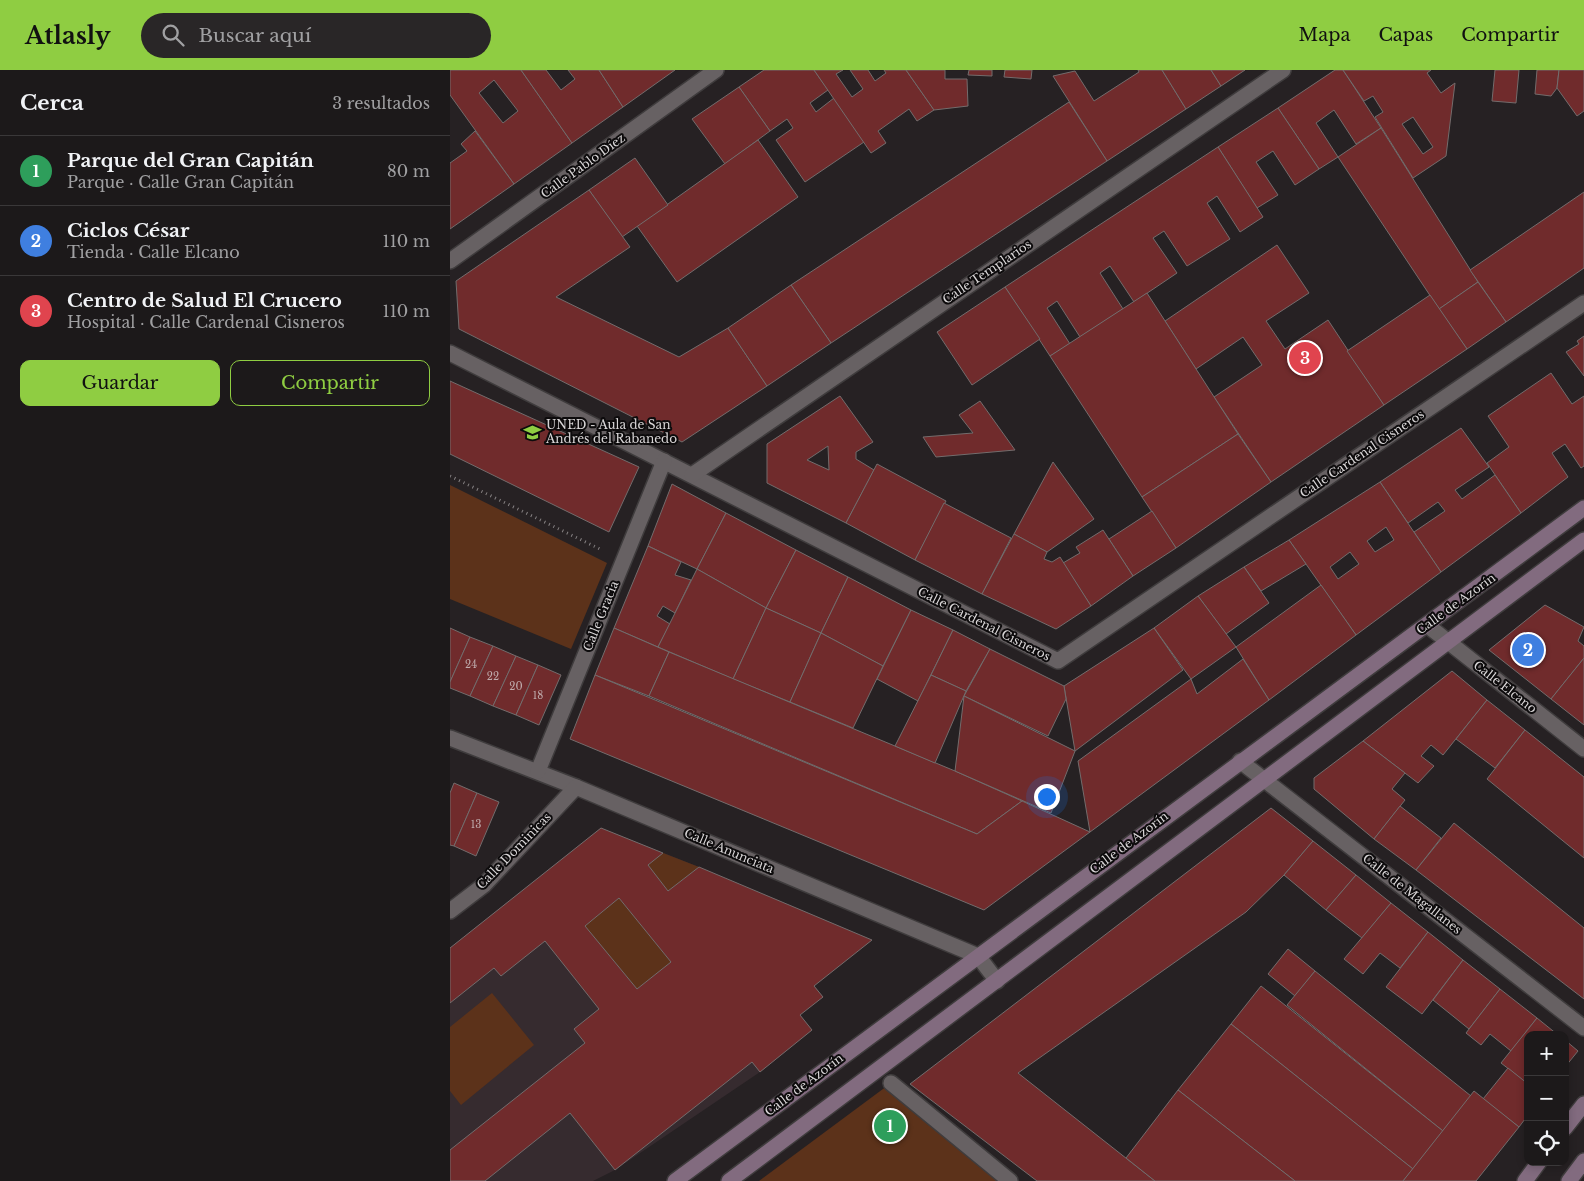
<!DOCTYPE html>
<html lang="es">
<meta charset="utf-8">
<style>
:root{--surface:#1c191a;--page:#292627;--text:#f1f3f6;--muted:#a0a0a2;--line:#3a3839;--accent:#8fcd42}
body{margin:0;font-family:"Libre Baskerville",serif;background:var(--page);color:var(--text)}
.controls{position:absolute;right:15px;bottom:15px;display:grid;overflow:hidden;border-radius:10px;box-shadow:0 2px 8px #0003}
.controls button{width:45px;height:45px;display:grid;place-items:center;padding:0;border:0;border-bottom:1px solid var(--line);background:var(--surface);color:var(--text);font:25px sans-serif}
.you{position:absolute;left:596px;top:726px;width:18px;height:18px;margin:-12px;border:4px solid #fff;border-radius:50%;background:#1a73e8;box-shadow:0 0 0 8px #1a73e833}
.badge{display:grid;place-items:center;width:32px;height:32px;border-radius:50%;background:var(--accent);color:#fff;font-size:16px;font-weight:700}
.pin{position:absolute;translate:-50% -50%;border:2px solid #fff;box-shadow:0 1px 5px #0006}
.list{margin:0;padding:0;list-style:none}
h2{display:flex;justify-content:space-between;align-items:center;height:65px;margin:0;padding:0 20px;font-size:21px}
h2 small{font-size:16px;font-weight:400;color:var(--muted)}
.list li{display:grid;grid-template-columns:32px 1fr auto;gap:15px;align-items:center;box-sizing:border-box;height:70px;padding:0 20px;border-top:1px solid var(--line)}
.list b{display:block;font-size:19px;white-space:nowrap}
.list p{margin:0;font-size:16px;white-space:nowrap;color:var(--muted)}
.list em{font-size:16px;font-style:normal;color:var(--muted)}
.actions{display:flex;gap:10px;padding:15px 20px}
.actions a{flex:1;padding:11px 0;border:1px solid var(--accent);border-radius:10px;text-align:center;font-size:18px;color:var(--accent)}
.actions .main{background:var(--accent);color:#111}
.icon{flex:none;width:28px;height:28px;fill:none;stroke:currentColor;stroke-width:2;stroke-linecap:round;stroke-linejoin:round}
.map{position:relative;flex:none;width:1134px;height:1111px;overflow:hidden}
header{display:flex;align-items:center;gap:30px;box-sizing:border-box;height:70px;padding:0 25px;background:var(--accent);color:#111}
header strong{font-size:24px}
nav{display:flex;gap:28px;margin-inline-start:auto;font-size:18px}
.search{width:350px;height:45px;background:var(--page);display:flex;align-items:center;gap:12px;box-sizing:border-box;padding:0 18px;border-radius:28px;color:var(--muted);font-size:19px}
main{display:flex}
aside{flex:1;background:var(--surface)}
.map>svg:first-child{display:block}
</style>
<header>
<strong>Atlasly</strong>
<div class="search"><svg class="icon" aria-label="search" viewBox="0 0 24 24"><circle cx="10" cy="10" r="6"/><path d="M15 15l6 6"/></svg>Buscar aquí</div>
<nav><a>Mapa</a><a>Capas</a><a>Compartir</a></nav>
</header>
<main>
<aside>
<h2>Cerca<small>3 resultados</small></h2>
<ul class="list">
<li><span class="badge" style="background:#2e9e5b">1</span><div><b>Parque del Gran Capitán</b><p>Parque · Calle Gran Capitán</p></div><em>80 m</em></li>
<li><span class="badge" style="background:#3f7fe0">2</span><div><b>Ciclos César</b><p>Tienda · Calle Elcano</p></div><em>110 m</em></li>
<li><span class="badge" style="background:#e0444e">3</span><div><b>Centro de Salud El Crucero</b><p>Hospital · Calle Cardenal Cisneros</p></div><em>110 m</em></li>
</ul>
<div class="actions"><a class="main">Guardar</a><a>Compartir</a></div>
</aside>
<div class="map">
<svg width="1134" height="1111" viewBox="0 0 1134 1111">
<rect width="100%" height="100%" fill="#262123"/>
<!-- built -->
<polygon fill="#362b2f" points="151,758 249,797 364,915 373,927 350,945 362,960 310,1002 165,1100 143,1111 0,1111 0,878"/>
<!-- green -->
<g fill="#5c321a">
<polygon points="0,415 157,493 121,579 0,529"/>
<polygon points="213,783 249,797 218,821 198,795"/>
<polygon points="169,828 221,892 187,919 135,856"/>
<polygon points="42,923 84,975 11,1035 0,1021 0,957"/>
<polygon points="441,1013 568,1111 309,1111"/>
</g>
<!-- building -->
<g fill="#702b2c" stroke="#736c6c" fill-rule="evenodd">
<path d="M0,0H71L122,73L64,114L0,25ZM44,10L68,41L53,53L29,23Z"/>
<polygon points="71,0 96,0 111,20 125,9 118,0 149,0 173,37 122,73"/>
<polygon points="149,0 225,0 173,37"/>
<polygon points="314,0 364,0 378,20 360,33 366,42 384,28 414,72 355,112 326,70 343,58 337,49 320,61 289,17"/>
<polygon points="364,0 393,0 386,4 402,27 413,19 400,0 418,0 425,11 436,3 434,0 456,0 484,40 467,51 459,39 428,61 436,73 421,83"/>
<polygon points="456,0 495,0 495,9 517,9 518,36 484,40"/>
<polygon points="519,0 542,0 542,6 518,5"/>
<polygon points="555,0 582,0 581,9 554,7"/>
<polygon points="688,0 712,0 736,39 657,91 603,6 625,1 644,31 689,2"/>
<polygon points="712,0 761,0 771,16 736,39"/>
<polygon points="761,0 795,0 771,16"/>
<polygon points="885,0 893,0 931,58 906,74 884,40 866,53 888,87 869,99 828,38"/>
<path d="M893,0H981L977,3L991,23L1005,13L996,86L963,108L925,47L933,42L923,26L914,31ZM963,47L983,77L973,84L952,54Z"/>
<polygon points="1045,0 1069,0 1066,33 1042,31"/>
<polygon points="1087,0 1109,0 1107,18 1101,26 1085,24"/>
<polygon points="1109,0 1134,0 1134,41 1127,46 1107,18"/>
<polygon points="289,17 320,61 275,94 242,49"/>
<polygon points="619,32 657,91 381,273 341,215"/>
<polygon points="828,38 869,99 845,115 823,81 806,92 828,125 807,138 768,77"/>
<polygon points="931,58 1028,212 989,239 888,87"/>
<polygon points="25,61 64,114 0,159 0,93 17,81 11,74"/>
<polygon points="308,70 348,127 227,212 187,156"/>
<polygon points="768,77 813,147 790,162 767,126 757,133 780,169 737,196 714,161 703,168 727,203 684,232 660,196 650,203 673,239 630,267 607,231 597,238 620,274 600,286 555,217"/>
<polygon points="185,88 218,135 172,167 139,120"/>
<polygon points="139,120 180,177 106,227 229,287 278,258 317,316 232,372 9,259 6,211"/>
<polygon points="1134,122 1134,198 1056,252 1020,200"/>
<polygon points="827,175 859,223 816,251 835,279 878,250 934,335 821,412 764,327 812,295 793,267 746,299 715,251"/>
<polygon points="1028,212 1056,252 1017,279 989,239"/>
<polygon points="341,215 381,273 317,316 278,258"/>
<polygon points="555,217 590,269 522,315 487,262"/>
<polygon points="697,223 788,364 692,427 600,286"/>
<polygon points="980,225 1017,279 934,335 897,281"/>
<polygon points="1134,266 1134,306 1116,282 1129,274 1127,271"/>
<polygon points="1101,303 1122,334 1134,326 1134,396 1131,398 1115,374 1102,383 1118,407 1071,443 1037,393 1059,377 1038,346"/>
<polygon points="0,311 189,397 159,462 0,384"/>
<path d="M390,326L423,372L406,382V389L424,400L396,453L317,413V374ZM378,376L379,400L357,390Z"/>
<polygon points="530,331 565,380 486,387 473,367 523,363 509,345"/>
<polygon points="1011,358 1039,397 1005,420 1012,429 1045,405 1071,443 991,502 964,462 995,441 988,432 958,453 930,412"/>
<polygon points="788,364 821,412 726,478 692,427"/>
<polygon points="603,392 644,449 597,482 564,464"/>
<polygon points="427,394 496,431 465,490 396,453"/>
<path d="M930,412L991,502L906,565L839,470ZM936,457L944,470L925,482L917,471ZM900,482L909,494L888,509L880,497Z"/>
<polygon points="222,414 276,443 247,499 198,476"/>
<polygon points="494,433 561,468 532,524 465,490"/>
<polygon points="702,441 726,478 683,506 659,469"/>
<polygon points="276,443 346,480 316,538 247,499"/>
<polygon points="653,460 683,506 641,536 613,493 630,483 626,477"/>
<polygon points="564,464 597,482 594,489 602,492 610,487 641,536 606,559 532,524"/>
<polygon points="839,470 856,494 811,521 794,497"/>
<polygon points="198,476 231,492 225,505 241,510 225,543 213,536 207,546 220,554 208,577 164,558"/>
<polygon points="346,480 398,507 371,563 316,538"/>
<polygon points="794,497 819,533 776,564 748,526"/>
<polygon points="247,499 316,538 283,609 208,577"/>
<polygon points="398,507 461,540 433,596 371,563"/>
<polygon points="871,515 906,565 819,630 786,577"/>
<polygon points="748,526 786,577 741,609 704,558"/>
<polygon points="1095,535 1134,557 1128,571 1134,576 1134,588 1101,629 1039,580"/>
<polygon points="316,538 371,563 340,632 283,609"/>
<polygon points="461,540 503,560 468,631 427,609"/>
<polygon points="0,558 20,567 0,612"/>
<polygon points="164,558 219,582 199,626 145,605"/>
<polygon points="704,558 733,600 625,681 614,616"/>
<polygon points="503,560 540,579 516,621 481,605"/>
<polygon points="371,563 433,596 403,658 340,632"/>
<polygon points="20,567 43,576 20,626 0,618 0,612"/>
<polygon points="43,576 66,586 43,636 20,626"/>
<polygon points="540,579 614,616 616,629 598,666 514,626"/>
<polygon points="219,582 505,701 572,731 527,764 199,626"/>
<polygon points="66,586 88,595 66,645 43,636"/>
<polygon points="1134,588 1134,655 1101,629"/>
<polygon points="793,589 819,630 640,762 628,691 741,609 747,624"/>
<polygon points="88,595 111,605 89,655 66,645"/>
<polygon points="1002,601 1037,630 993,685 981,675 971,686 984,696 968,713 913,671"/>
<polygon points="145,605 527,764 572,731 640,762 534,840 120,669"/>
<polygon points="481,605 516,621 485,693 445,676"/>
<polygon points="514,626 625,681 601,743 505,701"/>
<polygon points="1037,630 1075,660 1045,698 1006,669"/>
<polygon points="1075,660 1134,707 1134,788 1037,709"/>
<polygon points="913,671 955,703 942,719 955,730 924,769 864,719 864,708"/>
<polygon points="4,713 27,723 4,776 0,775 0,723"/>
<polygon points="27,723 49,732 26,786 4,776"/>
<polygon points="950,736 991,768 966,800 924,769"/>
<polygon points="821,738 863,771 834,805 796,842 568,1003 705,1111 587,1111 460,1014"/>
<polygon points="1004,753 1134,858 1134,929 966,800"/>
<path d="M151,758L213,783L198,795L218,821L249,797L422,870L364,916L373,927L350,945L362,960L310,1002L302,992L165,1100L120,1043L35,1111H0V1080L135,973L124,959L149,939L95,871L51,906L44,898L0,933V878ZM169,828L221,892L187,919L135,856Z"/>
<polygon points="863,771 906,805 876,840 834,805"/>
<polygon points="906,805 941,833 912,868 876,840"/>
<polygon points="941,833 978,862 950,898 930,883 913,904 894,889"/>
<polygon points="978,862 1013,890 972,944 936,917"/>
<polygon points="838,879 865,901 845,926 818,904"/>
<polygon points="1013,890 1050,919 1019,959 983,930"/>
<polygon points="865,901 1021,1026 993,1061 837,935"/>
<polygon points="811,916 993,1061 963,1099 781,954"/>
<polygon points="1050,919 1087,948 1061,981 1040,964 1031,975 1016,963"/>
<polygon points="1087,948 1108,965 1078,965 1078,1014 1051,993"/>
<polygon points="781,954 963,1099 953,1111 845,1111 728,1020"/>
<polygon points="1115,970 1128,981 1115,997"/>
<polygon points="1058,998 1078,1014 1078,1045 1069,1057 1033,1029"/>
<polygon points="728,1020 845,1111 705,1111 676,1088"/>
<polygon points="1024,1021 1069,1057 1026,1111 953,1111"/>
</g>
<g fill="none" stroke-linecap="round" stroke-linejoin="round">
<defs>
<g id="street">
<polyline points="0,191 266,0"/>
<polyline points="0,283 608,591 1134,233"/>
<polyline points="242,405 833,0"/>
<polyline points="977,555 1134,679"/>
<polyline points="0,668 126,717 528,886 547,911"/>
<polyline points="790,691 1134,958"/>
<polyline points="88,701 214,391"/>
<polyline points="0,841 34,815 126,717"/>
<polyline points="441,1013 560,1111"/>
</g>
<g id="secondary">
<polyline points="1115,1058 1134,1034"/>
<polyline points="225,1111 1134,438"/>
<path d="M279,1111C564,897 848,682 1134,470"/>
<polyline points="1075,1111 1089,1092"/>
<polyline points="1119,1111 1134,1091"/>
</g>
</defs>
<!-- street casing -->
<use href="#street" stroke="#3f3c3d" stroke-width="18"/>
<!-- secondary casing -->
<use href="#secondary" stroke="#3f3c3d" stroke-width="18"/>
<!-- path -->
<polyline stroke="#878384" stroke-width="3" stroke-dasharray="1 4" stroke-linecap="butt" points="0,406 152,480"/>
<!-- street -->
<use href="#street" stroke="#676163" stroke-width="15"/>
<!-- secondary -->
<use href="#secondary" stroke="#826b7f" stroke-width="15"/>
</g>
<!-- icons -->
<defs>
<symbol id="university-bare" viewBox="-9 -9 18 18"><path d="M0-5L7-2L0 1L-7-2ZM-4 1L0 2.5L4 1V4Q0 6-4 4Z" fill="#8fcd42" stroke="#0d0b0c" stroke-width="2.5" paint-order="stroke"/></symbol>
</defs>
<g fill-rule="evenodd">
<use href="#university-bare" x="70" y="350" width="25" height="25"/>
</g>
<g text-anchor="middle" stroke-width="4" stroke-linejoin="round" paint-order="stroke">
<!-- number labels -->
<g font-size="10" fill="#bfabac">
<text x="21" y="598">24</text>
<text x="43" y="610">22</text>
<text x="66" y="620">20</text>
<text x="88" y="629">18</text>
<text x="26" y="758">13</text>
</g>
<!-- street labels -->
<g font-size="12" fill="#d9d6d7" stroke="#0d0b0c">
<text transform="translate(133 96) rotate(-36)" y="4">Calle Pablo Díez</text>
<text transform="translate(537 202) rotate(-34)" y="4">Calle Templarios</text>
<text transform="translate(912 384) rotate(-34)" y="4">Calle Cardenal Cisneros</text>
<text transform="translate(1006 534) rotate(-36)" y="4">Calle de Azorín</text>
<text transform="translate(151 546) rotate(-68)" y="4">Calle Gracia</text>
<text transform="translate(534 554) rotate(27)" y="4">Calle Cardenal Cisneros</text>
<text transform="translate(1055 617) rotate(38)" y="4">Calle Elcano</text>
<text transform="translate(679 773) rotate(-37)" y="4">Calle de Azorín</text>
<text transform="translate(64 781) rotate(-46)" y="4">Calle Dominicas</text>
<text transform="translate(279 781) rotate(23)" y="4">Calle Anunciata</text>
<text transform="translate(962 824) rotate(38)" y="4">Calle de Magallanes</text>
<text transform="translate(354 1015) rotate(-37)" y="4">Calle de Azorín</text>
</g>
<!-- poi labels -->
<g font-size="12" fill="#d9d6d7" stroke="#0d0b0c" text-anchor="start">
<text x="96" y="359">UNED - Aula de San<tspan x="96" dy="14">Andrés del Rabanedo</tspan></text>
</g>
</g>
</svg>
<div class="controls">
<button>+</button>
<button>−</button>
<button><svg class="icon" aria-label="locate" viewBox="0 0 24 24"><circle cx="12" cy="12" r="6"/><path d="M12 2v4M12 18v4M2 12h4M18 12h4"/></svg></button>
</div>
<div class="you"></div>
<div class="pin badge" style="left:440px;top:1056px;background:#2e9e5b">1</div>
<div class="pin badge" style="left:1078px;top:580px;background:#3f7fe0">2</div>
<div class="pin badge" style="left:855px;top:288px;background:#e0444e">3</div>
</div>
</main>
